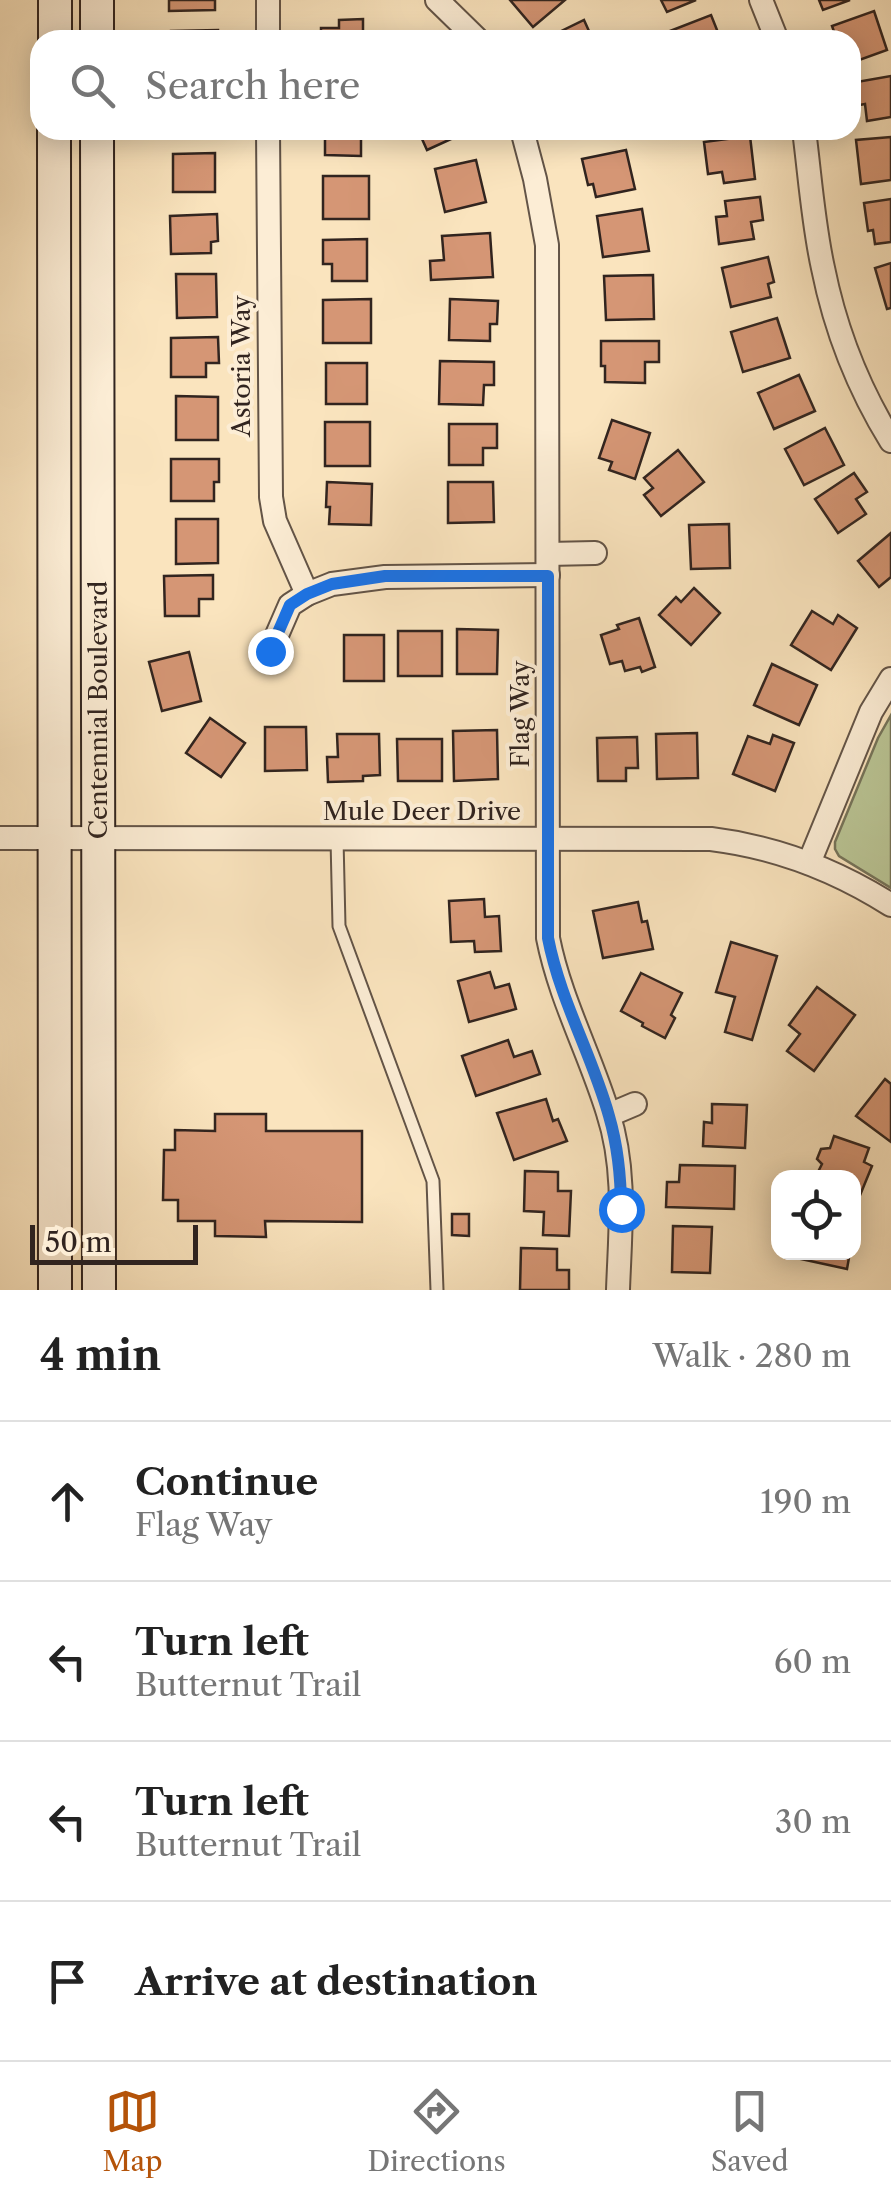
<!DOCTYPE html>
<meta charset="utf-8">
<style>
:root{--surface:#fff;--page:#f2f2f2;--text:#222;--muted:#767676;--line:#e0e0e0;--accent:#b45309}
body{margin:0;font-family:"Libre Caslon Text",serif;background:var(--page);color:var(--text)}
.controls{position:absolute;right:30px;bottom:30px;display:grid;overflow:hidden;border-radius:20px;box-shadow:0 5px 25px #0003}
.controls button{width:90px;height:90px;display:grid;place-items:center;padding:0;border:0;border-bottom:2px solid var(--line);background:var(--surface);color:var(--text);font:50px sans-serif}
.scale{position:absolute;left:30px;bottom:25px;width:168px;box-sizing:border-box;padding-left:10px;border:5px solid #31241f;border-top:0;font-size:28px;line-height:35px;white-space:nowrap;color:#31241f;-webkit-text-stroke:8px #fcedd5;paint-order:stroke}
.stop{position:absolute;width:30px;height:30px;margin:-22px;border:8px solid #1a73e8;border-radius:50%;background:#fff}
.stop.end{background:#1a73e8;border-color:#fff;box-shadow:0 2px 10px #0008}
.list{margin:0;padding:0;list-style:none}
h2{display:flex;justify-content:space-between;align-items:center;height:130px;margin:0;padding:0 40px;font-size:42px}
h2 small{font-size:32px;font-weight:400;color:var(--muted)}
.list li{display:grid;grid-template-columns:65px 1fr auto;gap:30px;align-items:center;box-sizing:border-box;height:160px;padding:0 40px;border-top:2px solid var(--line)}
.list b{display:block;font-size:38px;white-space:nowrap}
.list p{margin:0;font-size:32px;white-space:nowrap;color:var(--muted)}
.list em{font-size:32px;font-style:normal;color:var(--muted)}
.icon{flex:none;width:55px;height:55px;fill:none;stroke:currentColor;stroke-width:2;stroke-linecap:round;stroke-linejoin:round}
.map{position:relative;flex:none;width:891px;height:1290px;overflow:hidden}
.search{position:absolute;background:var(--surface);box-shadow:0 5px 25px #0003;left:30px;right:30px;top:30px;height:110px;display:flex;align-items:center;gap:25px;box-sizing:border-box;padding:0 35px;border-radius:30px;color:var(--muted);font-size:38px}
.sheet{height:770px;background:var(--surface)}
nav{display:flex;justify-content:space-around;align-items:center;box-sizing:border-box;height:140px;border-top:2px solid var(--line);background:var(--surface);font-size:28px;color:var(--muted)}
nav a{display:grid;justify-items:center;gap:5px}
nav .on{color:var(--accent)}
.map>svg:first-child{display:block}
</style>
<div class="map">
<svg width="891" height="1290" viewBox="0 0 891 1290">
<rect width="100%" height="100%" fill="#fae4be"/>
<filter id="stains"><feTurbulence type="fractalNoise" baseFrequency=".002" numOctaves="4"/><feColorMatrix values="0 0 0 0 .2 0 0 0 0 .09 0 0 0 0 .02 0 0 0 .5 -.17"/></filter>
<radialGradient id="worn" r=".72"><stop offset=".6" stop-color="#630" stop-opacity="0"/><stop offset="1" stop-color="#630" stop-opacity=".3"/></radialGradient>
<!-- green -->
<polygon fill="#bac595" stroke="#76745a" stroke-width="2.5" points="891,715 891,888 839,856 835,849 835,842 878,738"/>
<!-- building -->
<g fill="#d59675" stroke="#31241f" stroke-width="2.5">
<polygon points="169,0 215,0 215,10 169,11"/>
<polygon points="510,0 565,0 533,27"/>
<polygon points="661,0 696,0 667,12"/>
<polygon points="819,0 850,0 823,10"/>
<polygon points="874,11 887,50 851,63 851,40 837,40 832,26"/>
<polygon points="711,15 721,40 674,40 670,31"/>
<polygon points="363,19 363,40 321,40 321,28 339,28 339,20"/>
<polygon points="584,20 593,40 545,40 545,39"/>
<polygon points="218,30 218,40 171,40 171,31"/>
<polygon points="891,76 891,117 867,121 865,104 854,106 851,83"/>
<rect x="176" y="130" width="42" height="4"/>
<polygon points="325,130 361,130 361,156 325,155"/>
<polygon points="418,130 461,130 462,134 427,150"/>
<polygon points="750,136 755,179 724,183 722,172 708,174 704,142"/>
<polygon points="891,137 891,180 861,184 856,140"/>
<polygon points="626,150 635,189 596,197 593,184 588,185 582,159"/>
<polygon points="215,153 215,192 173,192 173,154"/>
<polygon points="476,160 486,202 445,212 435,169"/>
<rect x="323" y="176" width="46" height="43"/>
<polygon points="760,197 763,220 751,222 754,239 719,244 716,217 727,216 725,201"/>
<polygon points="891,199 891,242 875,244 873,230 868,231 864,203"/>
<polygon points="642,209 649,251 603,257 597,216"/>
<polygon points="217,214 218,241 211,242 211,253 171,254 170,216"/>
<polygon points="490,233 493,277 431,280 430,261 444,260 442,236"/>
<polygon points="367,239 367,281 332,281 332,264 323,264 323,240"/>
<polygon points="768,257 774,282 768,284 771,297 731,307 722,268"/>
<polygon points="891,263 891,308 887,309 875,268"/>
<polygon points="176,274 216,274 217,317 177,318"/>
<polygon points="653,275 654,319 606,320 604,276"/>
<polygon points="371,299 371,343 323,343 323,300"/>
<polygon points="450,299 498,301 497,324 490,324 490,341 449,340"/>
<polygon points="777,318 790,358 743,372 731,332"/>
<polygon points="218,337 219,363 206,363 206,377 171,377 171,338"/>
<polygon points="601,341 659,341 659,362 645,362 645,383 605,382 605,366 601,366"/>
<polygon points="440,361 494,362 494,385 484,385 483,405 439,404"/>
<rect x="326" y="363" width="41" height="41"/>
<polygon points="799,375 815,411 774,429 758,393"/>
<polygon points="176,396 218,397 218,440 176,440"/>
<polygon points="612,420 650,433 635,479 609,470 612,462 599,458"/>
<rect x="325" y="422" width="45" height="44"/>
<polygon points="449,424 497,424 497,448 483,448 483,465 449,465"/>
<polygon points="825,428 844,465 804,485 785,449"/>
<polygon points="678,450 704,482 661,516 644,495 653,488 644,478"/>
<polygon points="171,459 219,459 219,482 214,482 214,501 171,501"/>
<polygon points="854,473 867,492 856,499 866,514 838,533 815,499"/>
<polygon points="327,482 372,484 371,525 329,524 330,507 326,507"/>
<polygon points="448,482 493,482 494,522 448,523"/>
<polygon points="176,519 218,519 218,563 176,564"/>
<polygon points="729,524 730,568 691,569 689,525"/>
<polygon points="891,533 891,577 879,587 858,561"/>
<polygon points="213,575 213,599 199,599 199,616 165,616 164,576"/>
<polygon points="694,588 720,613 691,645 659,615 676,597 681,602"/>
<polygon points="812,611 833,624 838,615 857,628 831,670 791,645"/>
<polygon points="639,618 655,667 642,672 640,667 625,671 622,661 610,664 601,635 619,629 617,625"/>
<polygon points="457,629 498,630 497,674 457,674"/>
<rect x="398" y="631" width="44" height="45"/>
<rect x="344" y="635" width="40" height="46"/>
<polygon points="189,652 201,701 162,711 149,662"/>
<polygon points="772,664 817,685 799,725 754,705"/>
<polygon points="210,718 245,743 221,777 186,753"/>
<polygon points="265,727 306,727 307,770 265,771"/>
<polygon points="497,730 498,779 454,781 453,731"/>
<polygon points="697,733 698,778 657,779 656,734"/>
<polygon points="337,734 379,734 380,775 363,776 363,781 328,782 327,757 338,757"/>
<polygon points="773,735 794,743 775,791 733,774 748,736 770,744"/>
<polygon points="637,737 638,768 626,768 626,781 598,781 597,738"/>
<polygon points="397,739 442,739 442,781 398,781"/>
<polygon points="484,899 485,917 499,916 501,951 475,952 474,941 451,942 449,901"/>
<polygon points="638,902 642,922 647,921 653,949 603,958 593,911"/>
<polygon points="731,942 777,956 752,1040 725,1032 735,997 716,992"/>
<polygon points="490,972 495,988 509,984 516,1009 469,1022 458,981"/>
<polygon points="641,973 682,993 671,1015 675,1018 665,1038 642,1026 643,1023 621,1011"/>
<polygon points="817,987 855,1015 814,1071 787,1051 800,1034 789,1025"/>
<polygon points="508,1040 514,1057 532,1051 540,1074 476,1096 462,1056"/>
<polygon points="885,1079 891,1084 891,1142 856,1116"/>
<polygon points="546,1099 553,1121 558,1119 567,1141 514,1160 497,1113"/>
<polygon points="712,1104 747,1105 745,1148 703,1146 704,1122 712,1123"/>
<polygon points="215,1114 266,1114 266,1131 362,1131 362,1222 265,1221 266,1237 215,1236 215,1221 178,1221 178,1200 163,1200 164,1150 175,1150 175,1130 215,1131"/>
<polygon points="834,1136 869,1148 864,1162 872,1166 856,1205 854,1204 854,1178 815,1178 822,1164 817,1159 821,1149 830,1148"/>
<polygon points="680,1165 735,1166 734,1209 666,1207 667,1182 679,1182"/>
<polygon points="525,1171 558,1172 558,1191 571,1191 569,1236 543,1235 544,1212 524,1211"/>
<polygon points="452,1214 469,1214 469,1236 452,1235"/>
<polygon points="673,1226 712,1227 710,1273 672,1272"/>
<polygon points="521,1248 557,1249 557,1270 569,1270 569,1290 520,1290"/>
<polygon points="802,1252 850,1252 847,1269 801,1259"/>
</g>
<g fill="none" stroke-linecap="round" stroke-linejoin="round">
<defs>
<polyline id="lane" points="337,839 339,926 433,1181 437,1290"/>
<g id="street">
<polyline points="437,0 478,40"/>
<polyline points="761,0 777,40"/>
<polyline points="268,40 268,0"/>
<polyline points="268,130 271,497 275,521 307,594"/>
<path d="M522,130L535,179L547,245L548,938C560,999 590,1054 608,1113C627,1171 620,1231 618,1290"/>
<path d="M804,130C810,176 813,223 823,268C835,328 859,389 891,441"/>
<polyline points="548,554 595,553"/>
<polyline points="270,651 290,605 307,594 332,584 385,577 548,575"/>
<path d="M0,838L711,839C776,847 836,870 891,905"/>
<polyline points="809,863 871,712 891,679"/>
<polyline points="609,1115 635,1104"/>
</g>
<g id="secondary">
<polyline points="55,40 55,0"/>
<polyline points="97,40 97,0"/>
<polyline points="54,130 55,1290"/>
<polyline points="97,130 99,1290"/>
</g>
</defs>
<!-- lane casing -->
<use href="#lane" stroke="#635447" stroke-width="15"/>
<!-- street casing -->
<use href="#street" stroke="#635447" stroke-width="26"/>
<!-- secondary casing -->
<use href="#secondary" stroke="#31241f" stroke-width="36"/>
<!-- lane -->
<use href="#lane" stroke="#fcedd5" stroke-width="11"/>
<!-- street -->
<use href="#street" stroke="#fcedd5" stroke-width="22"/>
<!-- secondary -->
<use href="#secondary" stroke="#fcedd5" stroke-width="32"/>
</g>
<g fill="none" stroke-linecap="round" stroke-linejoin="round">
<!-- route -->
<path stroke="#1a73e8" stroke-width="12" d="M270,651L290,605L307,594L332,584L385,576H548V938C560,1000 592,1055 609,1116C618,1147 621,1178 621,1209"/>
</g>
<g text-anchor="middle" stroke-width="8" stroke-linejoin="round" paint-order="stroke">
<!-- street labels -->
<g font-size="25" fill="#31241f" stroke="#fcedd5">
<text transform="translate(241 366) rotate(-90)" y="9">Astoria Way</text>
<text transform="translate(98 710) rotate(-90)" y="9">Centennial Boulevard</text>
<text transform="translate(520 714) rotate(-90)" y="9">Flag Way</text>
<text x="422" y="820">Mule Deer Drive</text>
</g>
</g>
<rect width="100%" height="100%" filter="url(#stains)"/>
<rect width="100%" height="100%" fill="url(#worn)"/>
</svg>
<div class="controls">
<button><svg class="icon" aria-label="locate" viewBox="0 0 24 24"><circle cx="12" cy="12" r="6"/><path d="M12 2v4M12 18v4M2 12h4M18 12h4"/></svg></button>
</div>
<div class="scale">50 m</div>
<div class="stop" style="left:621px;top:1209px"></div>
<div class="stop end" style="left:270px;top:651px"></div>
<div class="search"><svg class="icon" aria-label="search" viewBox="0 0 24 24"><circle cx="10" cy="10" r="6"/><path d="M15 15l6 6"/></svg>Search here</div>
</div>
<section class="sheet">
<h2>4 min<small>Walk · 280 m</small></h2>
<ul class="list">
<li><svg class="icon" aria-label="ahead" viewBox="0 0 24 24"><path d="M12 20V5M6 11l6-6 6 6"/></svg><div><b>Continue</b><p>Flag Way</p></div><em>190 m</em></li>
<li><svg class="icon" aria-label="left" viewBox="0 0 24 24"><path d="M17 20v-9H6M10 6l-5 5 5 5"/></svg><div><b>Turn left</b><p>Butternut Trail</p></div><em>60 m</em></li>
<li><svg class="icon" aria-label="left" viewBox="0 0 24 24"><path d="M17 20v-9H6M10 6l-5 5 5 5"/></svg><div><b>Turn left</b><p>Butternut Trail</p></div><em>30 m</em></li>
<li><svg class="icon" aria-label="arrive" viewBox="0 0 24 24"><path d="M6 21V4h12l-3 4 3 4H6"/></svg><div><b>Arrive at destination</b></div></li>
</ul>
</section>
<nav>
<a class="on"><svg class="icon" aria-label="map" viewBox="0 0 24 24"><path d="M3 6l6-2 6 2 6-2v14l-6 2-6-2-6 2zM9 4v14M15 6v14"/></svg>Map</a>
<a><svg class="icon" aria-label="directions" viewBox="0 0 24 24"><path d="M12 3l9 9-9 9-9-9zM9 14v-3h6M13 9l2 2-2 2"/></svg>Directions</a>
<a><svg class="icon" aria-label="saved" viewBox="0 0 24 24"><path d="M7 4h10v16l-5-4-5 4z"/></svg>Saved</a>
</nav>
